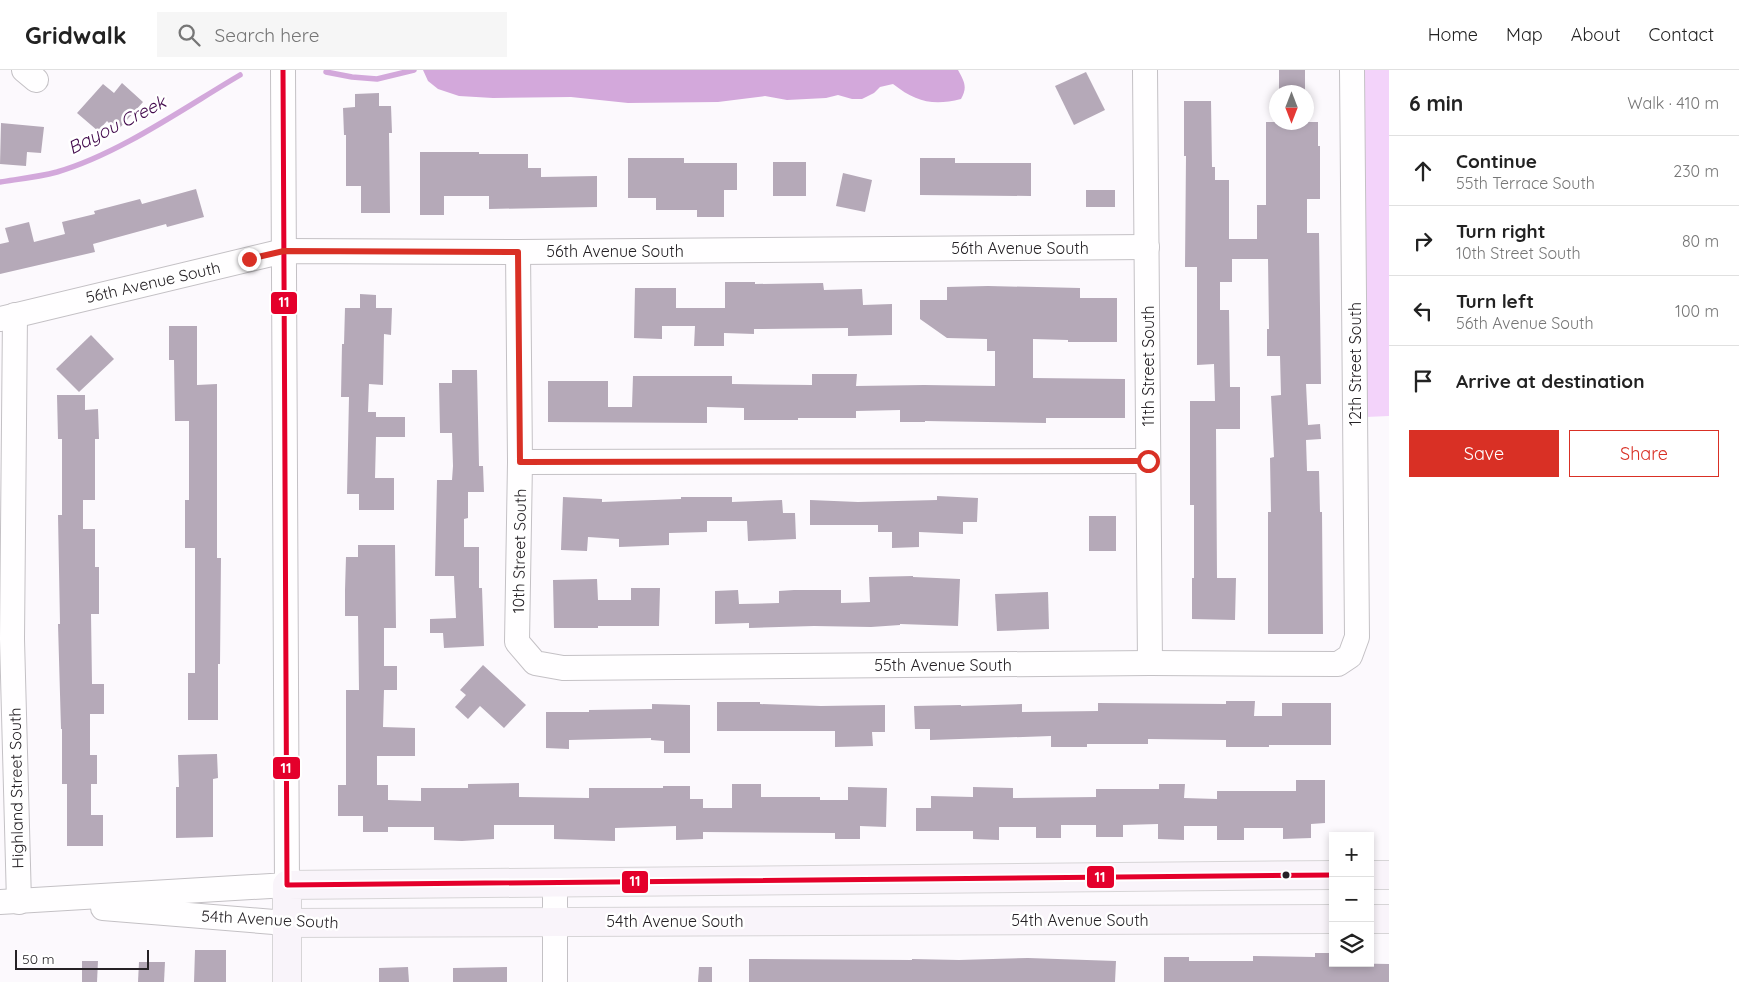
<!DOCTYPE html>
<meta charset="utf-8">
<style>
:root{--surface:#fff;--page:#f6f6f6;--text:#222;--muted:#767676;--line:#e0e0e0;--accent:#d93025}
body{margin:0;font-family:Quicksand,sans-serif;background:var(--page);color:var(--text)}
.controls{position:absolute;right:15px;bottom:15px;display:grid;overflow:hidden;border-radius:0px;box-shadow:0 2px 8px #0003}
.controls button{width:45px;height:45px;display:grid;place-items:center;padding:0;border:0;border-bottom:1px solid var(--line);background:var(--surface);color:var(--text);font:25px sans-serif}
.compass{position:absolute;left:1269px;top:15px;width:45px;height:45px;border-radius:50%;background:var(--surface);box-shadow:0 2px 8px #0003;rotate:180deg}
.scale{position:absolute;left:15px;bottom:12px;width:134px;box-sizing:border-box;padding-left:5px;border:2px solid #262226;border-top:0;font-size:14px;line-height:18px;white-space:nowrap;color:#262226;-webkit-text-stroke:4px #fff;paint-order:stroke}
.stop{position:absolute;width:15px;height:15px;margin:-11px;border:4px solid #d93025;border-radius:50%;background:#fff}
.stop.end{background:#d93025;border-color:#fff;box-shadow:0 1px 5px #0008}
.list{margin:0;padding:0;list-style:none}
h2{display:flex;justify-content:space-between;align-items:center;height:65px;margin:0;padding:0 20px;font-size:21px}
h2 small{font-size:16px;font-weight:400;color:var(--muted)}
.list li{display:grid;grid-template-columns:32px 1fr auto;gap:15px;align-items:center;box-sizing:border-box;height:70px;padding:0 20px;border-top:1px solid var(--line)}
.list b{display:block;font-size:19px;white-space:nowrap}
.list p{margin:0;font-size:16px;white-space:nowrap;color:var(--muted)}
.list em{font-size:16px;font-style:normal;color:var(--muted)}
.actions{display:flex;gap:10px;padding:15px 20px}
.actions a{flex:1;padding:11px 0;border:1px solid var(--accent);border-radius:0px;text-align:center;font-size:18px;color:var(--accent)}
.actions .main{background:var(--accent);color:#fff}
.icon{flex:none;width:28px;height:28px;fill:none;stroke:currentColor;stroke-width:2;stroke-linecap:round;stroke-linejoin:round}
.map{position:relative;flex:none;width:1389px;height:912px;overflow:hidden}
header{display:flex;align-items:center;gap:30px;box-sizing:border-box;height:70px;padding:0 25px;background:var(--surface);border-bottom:1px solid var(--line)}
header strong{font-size:24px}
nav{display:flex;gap:28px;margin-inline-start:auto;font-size:18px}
.search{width:350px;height:45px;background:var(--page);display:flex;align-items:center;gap:12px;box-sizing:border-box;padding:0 18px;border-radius:0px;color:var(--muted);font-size:19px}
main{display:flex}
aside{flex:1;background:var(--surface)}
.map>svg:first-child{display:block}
</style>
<header>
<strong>Gridwalk</strong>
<div class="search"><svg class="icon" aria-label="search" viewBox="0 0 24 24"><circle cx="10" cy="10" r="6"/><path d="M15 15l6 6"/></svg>Search here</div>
<nav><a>Home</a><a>Map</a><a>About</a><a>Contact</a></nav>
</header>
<main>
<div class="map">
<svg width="1389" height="912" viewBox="0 0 1389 912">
<rect width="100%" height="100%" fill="#fcf9fd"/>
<!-- green -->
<polygon fill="#f3d3fa" points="1363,0 1389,0 1389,346 1366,347"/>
<!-- water -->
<path fill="#d3a8db" d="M423,0H958C964,11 968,17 961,29C933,36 916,32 893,14L880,17L874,23L862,29H852L838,25L826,28L787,30L765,26L718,32L628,33L571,27L493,28L459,26L438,19L428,11Z"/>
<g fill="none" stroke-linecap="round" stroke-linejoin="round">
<!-- stream -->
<g stroke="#d3a8db" stroke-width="5.5">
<polyline points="326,2 352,7 377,9 414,0"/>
<path d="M0,112C19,109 38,107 57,102C119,84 184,38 240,5"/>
</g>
</g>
<!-- building -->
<g fill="#b5a9b8">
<rect x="1279" y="0" width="26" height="22"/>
<polygon points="1086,2 1105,40 1074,55 1055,16"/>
<polygon points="122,13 143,32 117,61 107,51 98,61 77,43 103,14 114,23"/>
<polygon points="379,23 379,36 391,36 392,63 389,63 390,143 361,143 361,116 346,116 346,65 344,65 343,38 355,37 355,24"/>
<polygon points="1184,31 1211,31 1212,97 1215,97 1215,110 1229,110 1229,169 1257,169 1257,135 1266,135 1266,52 1318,52 1318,76 1320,76 1320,129 1307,129 1307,163 1319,163 1321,314 1306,314 1308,355 1320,354 1321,369 1306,370 1307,401 1319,401 1320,442 1322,442 1323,564 1268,564 1268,442 1271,442 1270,388 1274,387 1271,326 1281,325 1280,286 1267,286 1267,259 1269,259 1268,189 1232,189 1232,212 1220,212 1220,240 1229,240 1230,317 1240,317 1240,359 1216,359 1217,508 1236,508 1235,550 1192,549 1192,508 1194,508 1194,435 1190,435 1190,331 1215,331 1214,294 1197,295 1197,197 1185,197 1186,86 1184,86"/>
<polygon points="1,53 44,57 41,83 27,82 26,96 0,94"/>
<polygon points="420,82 479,82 479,84 528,84 528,98 541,98 541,107 597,106 597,137 489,139 489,126 444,126 444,145 420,145"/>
<polygon points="628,88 684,88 684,93 737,93 737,120 724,120 724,147 697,147 697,140 656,140 656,128 628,128"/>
<polygon points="920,88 955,88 955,93 1031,93 1031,126 920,125"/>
<rect x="773" y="92" width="33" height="34"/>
<polygon points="843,103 872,110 865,142 836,136"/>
<polygon points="196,119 204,147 167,157 166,154 93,174 95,182 0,204 0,174 9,172 5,158 29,152 34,172 65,164 62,152 95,144 94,141 140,129 142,134"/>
<rect x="1086" y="120" width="29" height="17"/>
<polygon points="725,212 755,212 755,214 823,213 824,220 862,219 863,235 892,234 892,265 848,266 848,258 754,259 754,264 724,263 724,276 694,276 695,256 662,256 662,269 634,268 635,218 676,218 676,238 725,238"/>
<polygon points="988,216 1080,218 1080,228 1117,228 1117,272 1068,272 1068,270 1033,269 1033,308 1125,309 1125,348 1046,348 1046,353 925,351 925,352 900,352 900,340 856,341 856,348 798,348 798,350 744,350 744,338 707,337 707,353 548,352 548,311 608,311 608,337 632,337 633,306 732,306 732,314 812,315 812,304 857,304 856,316 924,315 995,316 995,281 987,281 987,269 947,268 920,249 920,230 947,230 947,217"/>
<polygon points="360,224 376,225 376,238 392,238 391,265 384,264 383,315 369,314 368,342 376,342 376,347 405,347 405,367 376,367 375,408 394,408 394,440 359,440 359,424 347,424 349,327 341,327 342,274 344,274 345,238 360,238"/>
<polygon points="169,256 197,256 197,315 217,314 217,488 221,488 220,594 218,594 218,650 188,650 188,603 195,603 195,478 185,478 185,430 189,430 189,351 175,351 174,290 169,290"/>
<polygon points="91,265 114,289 79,322 56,299"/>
<polygon points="452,300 477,300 479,396 483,396 484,422 468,422 468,448 464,449 464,477 479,477 479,518 482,518 484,576 444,578 443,563 430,563 430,549 456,548 454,506 435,506 437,410 452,410 453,396 452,363 440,363 439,313 452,313"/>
<polygon points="57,325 85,325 85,340 98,339 99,369 95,369 95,430 83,430 83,459 95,459 95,497 99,497 99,544 91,544 92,614 104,614 104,644 90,644 90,685 97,685 97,714 91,714 91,745 103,745 103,776 67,776 67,714 62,714 62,659 61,659 58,554 60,554 58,445 62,445 62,369 58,369"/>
<polygon points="937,426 978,428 977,452 963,452 963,464 919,462 919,477 892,478 892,462 878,462 878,455 810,455 810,430 858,432 937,430"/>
<polygon points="563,427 602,429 602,432 681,429 681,427 732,427 732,432 782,430 783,443 795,443 796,469 748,471 747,451 707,451 707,462 669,463 669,475 619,477 619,469 588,467 587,481 561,480"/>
<rect x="1089" y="446" width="27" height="35"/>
<polygon points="358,475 395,475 396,558 384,558 384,596 397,596 397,620 384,620 383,657 415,658 415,686 377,686 377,715 388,715 388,730 421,731 421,718 468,718 468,714 519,713 519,727 589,728 589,718 663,718 663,716 690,716 690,729 703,729 703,738 732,738 732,714 761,714 761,727 820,727 820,730 848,730 848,717 887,718 886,757 860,756 860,769 835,769 835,763 703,762 703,769 676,770 676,756 615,758 615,771 554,769 554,755 494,755 494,769 462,771 434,770 434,757 388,757 388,762 363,762 363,746 338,746 338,715 346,715 346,620 359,620 358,546 345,546 345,520 346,487 358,487"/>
<polygon points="913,506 913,507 960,509 958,556 900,554 900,555 871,557 814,556 749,558 749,553 715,554 715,521 738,520 739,534 779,533 779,521 794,520 841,520 841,533 870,532 869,507"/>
<polygon points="597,509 598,530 631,530 631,518 660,518 659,556 598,556 598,558 554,558 553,510"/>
<polygon points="1048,522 1049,559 997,561 995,524"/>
<polygon points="483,595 526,635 504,658 480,636 468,649 455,637 466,625 460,620"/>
<polygon points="1226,631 1255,631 1254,646 1282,646 1282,633 1331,633 1331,675 1269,675 1269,677 1226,677 1226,670 1148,669 1148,674 1087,674 1087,677 1051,677 1051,666 930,670 930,659 915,659 914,636 961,635 961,636 1022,634 1022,642 1098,641 1098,633 1226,634"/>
<polygon points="717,632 760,632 760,634 821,636 885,635 885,662 872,662 873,676 835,677 835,661 717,661"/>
<polygon points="652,634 690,635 690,683 664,683 664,671 651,670 651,668 569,670 569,679 546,678 546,642 589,642 589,640 652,639"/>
<polygon points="217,684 218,708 213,709 213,767 176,768 176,717 179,717 178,685"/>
<polygon points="1296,710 1325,710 1325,753 1311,754 1311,768 1283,769 1283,758 1244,758 1244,770 1217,770 1217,756 1184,756 1184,770 1158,769 1158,754 1123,755 1123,767 1096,767 1096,755 1061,755 1061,768 1036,768 1036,757 999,757 999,770 973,769 973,761 916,761 916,738 931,738 931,726 973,727 973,717 1013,718 1013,728 1096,727 1096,719 1159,719 1159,714 1185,714 1184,728 1217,729 1217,721 1296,721"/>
<polygon points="195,880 226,880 226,912 194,912"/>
<polygon points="1315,883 1333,883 1333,893 1389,894 1389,912 1164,912 1164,887 1189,887 1189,891 1253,891 1253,886 1315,887"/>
<polygon points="1028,888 1116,891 1115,912 749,912 749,889 912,890 912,889 959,890"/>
<polygon points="82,891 98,891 97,912 82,912"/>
<polygon points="139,892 165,892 164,912 138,912"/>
<polygon points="408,897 409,912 379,912 379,898"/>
<polygon points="507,897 507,912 453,912 453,898"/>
<polygon points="699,897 712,897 712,912 698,912"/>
</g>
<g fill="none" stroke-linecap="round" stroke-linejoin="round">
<defs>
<g id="minor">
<polyline points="24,0 36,10"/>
<polyline points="1145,0 1150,593"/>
<polyline points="518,182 520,392 517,572 535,593 563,598 1150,593 1338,594 1350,586 1357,567 1352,0"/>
<polyline points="15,245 12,569 19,832"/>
<polyline points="0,249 284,181 518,182 1147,177"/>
<polyline points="520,392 1148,391"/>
<polyline points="555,813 555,912"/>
<polyline points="0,832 287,815 283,0"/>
<polyline points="103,838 286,853"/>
</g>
<g id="major">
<polyline points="1370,805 1389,805"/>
<polyline points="1370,849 1389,849"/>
<polyline points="286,853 1333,849"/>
<polyline points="287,912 287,815 1333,805"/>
</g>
</defs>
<!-- minor casing -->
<use href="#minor" stroke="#c4c1c5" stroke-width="26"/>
<!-- major casing -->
<use href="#major" stroke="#d7d5d7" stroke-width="30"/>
<!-- minor -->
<use href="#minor" stroke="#fffeff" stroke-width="24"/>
<!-- major -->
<use href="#major" stroke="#f9f4fa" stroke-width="28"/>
<defs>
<polyline id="bus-1" points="283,0 287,815 1333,805"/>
</defs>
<!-- bus-1 casing -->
<use href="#bus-1" stroke="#fff" stroke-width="9"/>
<!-- bus-1 -->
<use href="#bus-1" stroke="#e4002b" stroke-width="5"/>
</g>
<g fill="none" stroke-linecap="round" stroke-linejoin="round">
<!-- route -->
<polyline stroke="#d93025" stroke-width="6" points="249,189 284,181 518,182 520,392 1148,391"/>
</g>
<!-- markers -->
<circle fill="#262226" stroke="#fff" stroke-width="2" cx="1286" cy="805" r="4.5"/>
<g text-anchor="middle" stroke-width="5" stroke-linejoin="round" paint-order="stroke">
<!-- street labels -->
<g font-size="16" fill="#262226" stroke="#fff">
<text x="1020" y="184">56th Avenue South</text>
<text x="615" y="187">56th Avenue South</text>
<text transform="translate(153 212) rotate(-13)" y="6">56th Avenue South</text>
<text transform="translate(1355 294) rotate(-90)" y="6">12th Street South</text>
<text transform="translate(1148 296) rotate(-90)" y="6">11th Street South</text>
<text transform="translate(519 481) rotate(-89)" y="6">10th Street South</text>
<text x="943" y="601">55th Avenue South</text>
<text transform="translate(16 718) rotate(-91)" y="6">Highland Street South</text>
<text transform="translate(270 849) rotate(3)" y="6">54th Avenue South</text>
<text x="1080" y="856">54th Avenue South</text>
<text x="675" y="857">54th Avenue South</text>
</g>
<!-- water labels -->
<g font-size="18" font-style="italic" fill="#42094c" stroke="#fff">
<text transform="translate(117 55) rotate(-27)" y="6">Bayou Creek</text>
</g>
</g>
<g stroke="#fff" stroke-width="2">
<rect x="270" y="221" width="28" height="24" rx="5" fill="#e4002b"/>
<rect x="272" y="686" width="29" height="24" rx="5" fill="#e4002b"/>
<rect x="1086" y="795" width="29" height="24" rx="5" fill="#e4002b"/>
<rect x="621" y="800" width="28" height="24" rx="5" fill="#e4002b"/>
</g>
<g font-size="14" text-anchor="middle" font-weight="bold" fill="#fff">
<text x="284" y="237">11</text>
<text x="286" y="703">11</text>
<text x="1100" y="812">11</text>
<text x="635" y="816">11</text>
</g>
</svg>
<div class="controls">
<button>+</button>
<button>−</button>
<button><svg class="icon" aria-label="layers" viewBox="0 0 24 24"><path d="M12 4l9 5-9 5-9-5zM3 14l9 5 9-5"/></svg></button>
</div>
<svg class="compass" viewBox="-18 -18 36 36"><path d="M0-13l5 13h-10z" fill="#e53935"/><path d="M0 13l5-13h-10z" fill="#767676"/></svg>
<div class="scale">50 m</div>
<div class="stop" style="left:1148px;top:391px"></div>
<div class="stop end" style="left:249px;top:189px"></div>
</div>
<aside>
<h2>6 min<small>Walk · 410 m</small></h2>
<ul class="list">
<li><svg class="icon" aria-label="ahead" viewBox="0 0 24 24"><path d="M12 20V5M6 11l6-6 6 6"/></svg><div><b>Continue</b><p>55th Terrace South</p></div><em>230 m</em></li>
<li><svg class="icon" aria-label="right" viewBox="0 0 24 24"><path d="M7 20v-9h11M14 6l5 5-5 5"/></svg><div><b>Turn right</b><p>10th Street South</p></div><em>80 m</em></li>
<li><svg class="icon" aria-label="left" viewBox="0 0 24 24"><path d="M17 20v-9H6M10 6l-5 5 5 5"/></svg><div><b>Turn left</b><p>56th Avenue South</p></div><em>100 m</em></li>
<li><svg class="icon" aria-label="arrive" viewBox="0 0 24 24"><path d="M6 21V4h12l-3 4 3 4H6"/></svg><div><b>Arrive at destination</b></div></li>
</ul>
<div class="actions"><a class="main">Save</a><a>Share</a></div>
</aside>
</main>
